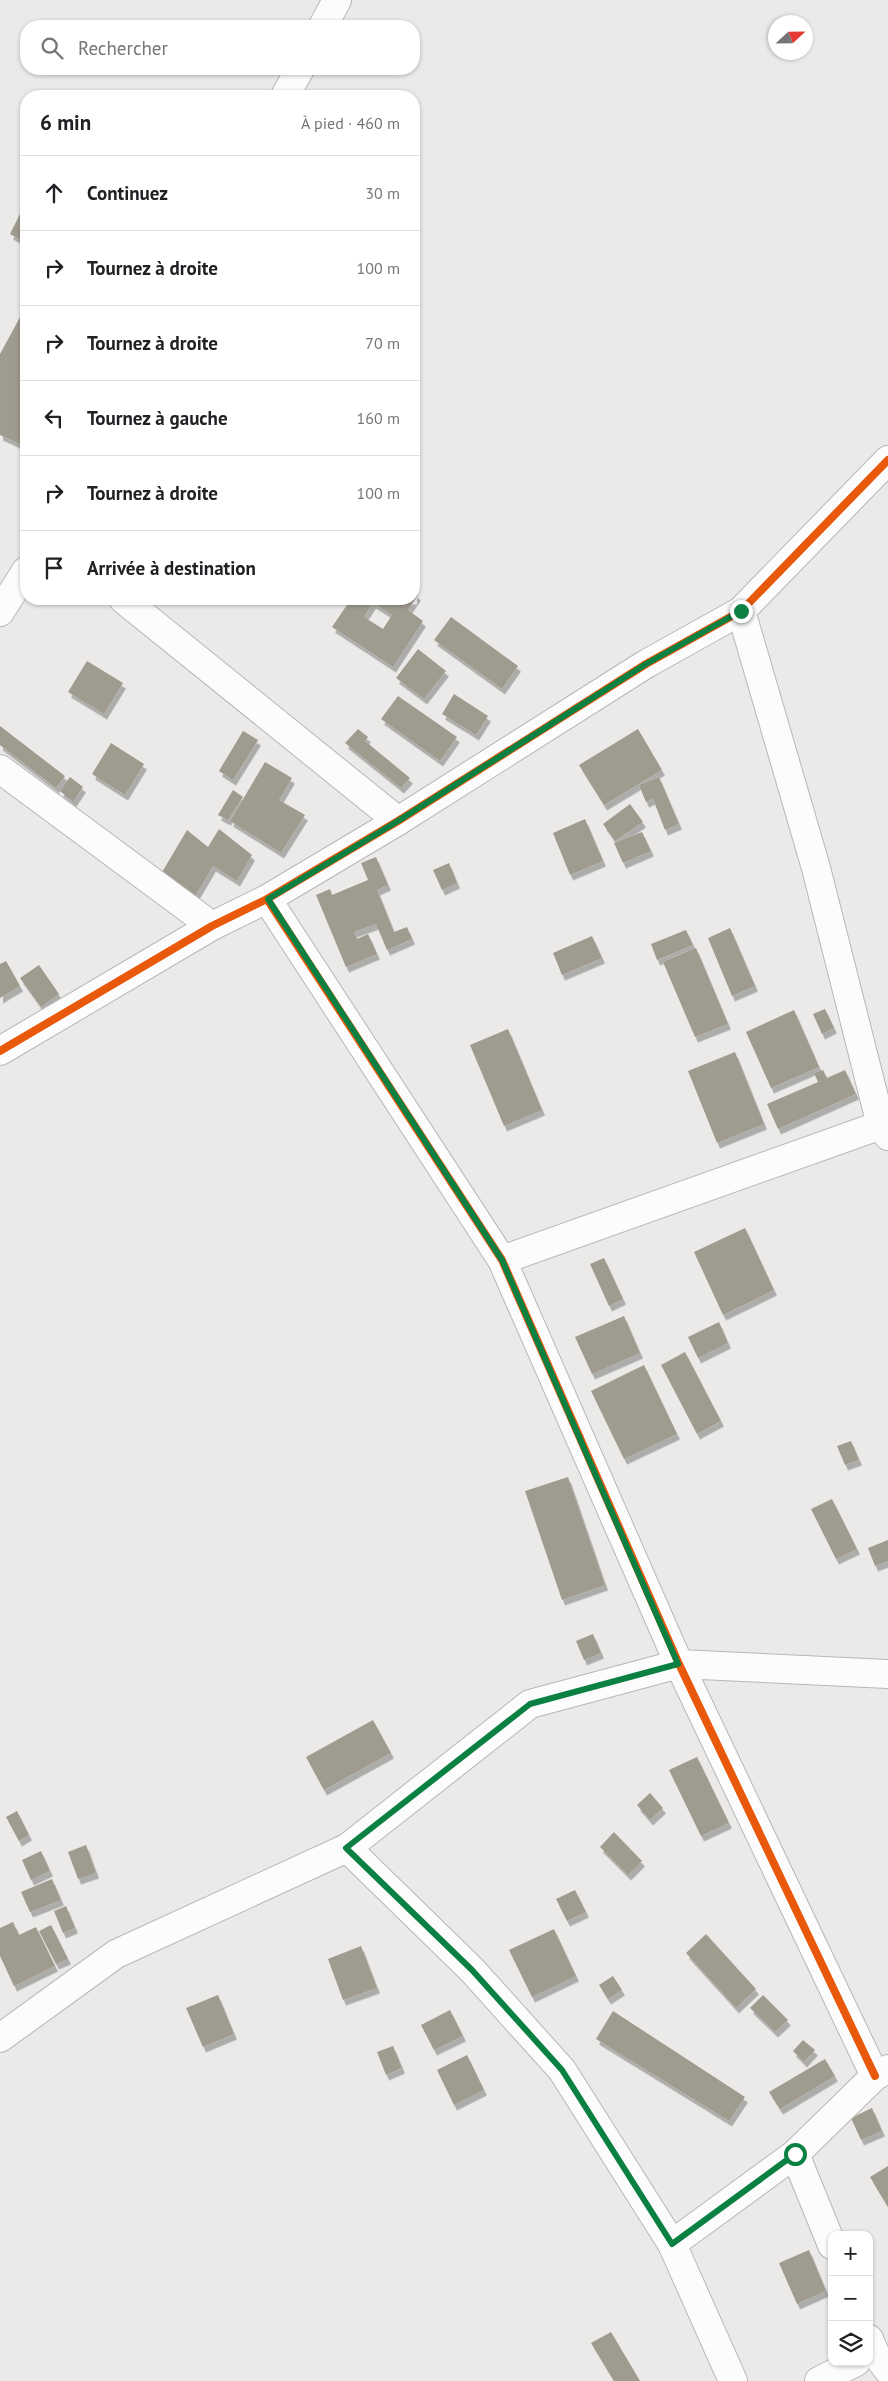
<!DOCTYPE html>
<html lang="fr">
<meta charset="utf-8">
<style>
:root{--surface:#fff;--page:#f2f2f2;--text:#202124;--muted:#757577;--line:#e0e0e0}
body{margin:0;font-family:"PT Sans",sans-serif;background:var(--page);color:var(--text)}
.controls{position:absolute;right:15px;bottom:15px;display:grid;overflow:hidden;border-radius:10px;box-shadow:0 1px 4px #0004}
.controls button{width:45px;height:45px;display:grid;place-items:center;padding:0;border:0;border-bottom:1px solid var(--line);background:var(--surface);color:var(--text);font:25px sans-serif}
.compass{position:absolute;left:768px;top:15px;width:45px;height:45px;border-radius:50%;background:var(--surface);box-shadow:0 1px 4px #0004;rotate:68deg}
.stop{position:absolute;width:15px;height:15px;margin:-11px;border:4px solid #0b8043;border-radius:50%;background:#fff}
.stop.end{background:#0b8043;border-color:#fff;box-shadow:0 1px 5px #0008}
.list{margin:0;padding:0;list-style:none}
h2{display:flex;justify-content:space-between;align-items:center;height:65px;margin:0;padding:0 20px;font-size:21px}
h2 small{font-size:16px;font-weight:400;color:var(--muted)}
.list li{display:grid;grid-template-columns:32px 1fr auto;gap:15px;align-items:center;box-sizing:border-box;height:75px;padding:0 20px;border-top:1px solid var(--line)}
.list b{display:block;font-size:19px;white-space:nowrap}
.list em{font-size:16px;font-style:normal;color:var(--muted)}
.icon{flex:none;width:28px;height:28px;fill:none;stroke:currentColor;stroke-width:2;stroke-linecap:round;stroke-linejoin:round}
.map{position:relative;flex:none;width:888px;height:2381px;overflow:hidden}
.search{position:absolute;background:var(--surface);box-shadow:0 1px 4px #0004;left:20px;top:20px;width:400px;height:55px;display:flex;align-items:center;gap:12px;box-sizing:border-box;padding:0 18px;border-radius:20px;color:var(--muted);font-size:19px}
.panel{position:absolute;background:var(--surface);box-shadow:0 1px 4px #0004;left:20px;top:90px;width:400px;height:515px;border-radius:20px}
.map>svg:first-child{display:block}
</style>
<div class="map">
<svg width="888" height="2381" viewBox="0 0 888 2381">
<defs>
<filter id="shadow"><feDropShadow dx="3" dy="5.5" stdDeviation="0" flood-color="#0004"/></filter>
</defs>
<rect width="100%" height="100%" fill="#ebeae9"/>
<!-- building -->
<g fill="#9f9b8e" fill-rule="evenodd" filter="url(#shadow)">
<polygon points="26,202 26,243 10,234"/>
<polygon points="26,306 26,447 0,435 0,354"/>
<path d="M414,592L418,595L408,610L423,621L393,667L332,627L351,599H414ZM373,603L392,615L383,629L364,617Z"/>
<polygon points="451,617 518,666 502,689 434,640"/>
<polygon points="418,649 446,671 424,699 396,678"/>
<polygon points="87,661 123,683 104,714 68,692"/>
<polygon points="454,694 488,716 476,735 442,714"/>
<polygon points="398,696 457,737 440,761 381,719"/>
<polygon points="0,726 65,776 56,788 0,745"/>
<polygon points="358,729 368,737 365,741 410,778 401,788 345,743"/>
<polygon points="638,729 662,770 604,805 579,765"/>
<polygon points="243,731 258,740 233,780 219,771"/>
<polygon points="111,743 144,764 125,795 92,774"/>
<polygon points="265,762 292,778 279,800 305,815 281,853 230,821"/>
<polygon points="70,777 83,787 73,802 60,791"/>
<polygon points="659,777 679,824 665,830 653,799 646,802 639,785"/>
<polygon points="233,790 243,797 228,820 218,815"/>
<polygon points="630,804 643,822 615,841 603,824"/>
<polygon points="585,819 603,861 570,875 553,833"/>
<polygon points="219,829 252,855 237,881 213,866 193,900 158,879 187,830 208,847"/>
<polygon points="642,832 651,851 623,863 614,843"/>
<polygon points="376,857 388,885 377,890 394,932 407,927 412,939 387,950 376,924 354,932 357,939 368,934 377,954 346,967 316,895 330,889 332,895 368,880 361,863"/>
<polygon points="449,863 457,883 442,890 433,870"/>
<polygon points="730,928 755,986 732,996 708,938"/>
<polygon points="686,930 693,945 657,960 651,944"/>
<polygon points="592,936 602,958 562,975 553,953"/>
<polygon points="696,948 728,1024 695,1037 663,962"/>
<polygon points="6,961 20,986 0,998 0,964"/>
<polygon points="39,965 59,994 41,1007 20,978"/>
<polygon points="825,1009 834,1028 822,1034 813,1014"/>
<polygon points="794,1010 819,1067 771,1088 746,1032"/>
<polygon points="508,1029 542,1110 504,1126 470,1045"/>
<polygon points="735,1052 764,1124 717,1143 688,1071"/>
<polygon points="823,1070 827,1078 845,1070 856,1094 778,1129 767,1104 818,1082 814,1073"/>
<polygon points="745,1228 774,1290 723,1315 694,1252"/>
<polygon points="604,1258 623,1299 609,1306 590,1264"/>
<polygon points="624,1316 640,1353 592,1374 575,1337"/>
<polygon points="719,1322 728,1343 698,1358 688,1337"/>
<polygon points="685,1352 721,1421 697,1434 661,1365"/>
<polygon points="644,1365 677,1434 624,1459 591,1391"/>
<polygon points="851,1441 859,1460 845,1465 837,1446"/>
<polygon points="568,1477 605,1585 562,1600 525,1491"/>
<polygon points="832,1499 857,1549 836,1559 811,1509"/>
<polygon points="888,1540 888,1561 875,1566 868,1548"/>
<polygon points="593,1634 601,1653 584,1660 576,1641"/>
<polygon points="373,1720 391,1753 324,1790 306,1757"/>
<polygon points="697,1757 729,1823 701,1836 669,1770"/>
<polygon points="650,1793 663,1808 650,1820 637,1805"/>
<polygon points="17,1811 29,1835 19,1841 6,1817"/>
<polygon points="614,1832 642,1861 628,1875 600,1847"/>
<polygon points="86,1845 96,1873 78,1879 68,1852"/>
<polygon points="41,1851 50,1871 31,1880 22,1860"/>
<polygon points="52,1879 61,1900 30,1912 21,1892"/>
<polygon points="575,1890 586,1912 567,1921 556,1899"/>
<polygon points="66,1906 75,1928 63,1933 54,1911"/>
<polygon points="13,1922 19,1935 36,1927 55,1966 14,1986 0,1956 0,1928"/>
<polygon points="51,1925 68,1959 56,1964 39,1931"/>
<polygon points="554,1929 576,1976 532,1997 509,1950"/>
<polygon points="706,1934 756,1989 736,2008 686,1953"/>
<polygon points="361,1946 377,1988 343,2000 328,1959"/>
<polygon points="613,1976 622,1990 608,1999 599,1985"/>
<polygon points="218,1995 234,2034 203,2047 186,2008"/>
<polygon points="763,1995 788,2020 775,2032 750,2008"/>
<polygon points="450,2010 463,2036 434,2050 421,2025"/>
<polygon points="613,2011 745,2097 729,2121 596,2039"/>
<polygon points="803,2040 815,2050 804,2062 793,2051"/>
<polygon points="393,2046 402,2068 386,2075 377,2052"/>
<polygon points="467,2055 484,2090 454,2105 437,2070"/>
<polygon points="825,2059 835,2076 780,2109 769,2092"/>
<polygon points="872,2108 882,2131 861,2140 851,2118"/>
<polygon points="888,2166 888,2207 870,2177"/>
<polygon points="809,2250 826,2291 797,2304 779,2263"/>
<polygon points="611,2332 640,2381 614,2381 591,2343"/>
</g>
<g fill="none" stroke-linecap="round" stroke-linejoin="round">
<defs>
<g id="minor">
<polyline points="323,26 337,0"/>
<polyline points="285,96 300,69"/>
<polyline points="123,599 398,821"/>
<polyline points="741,611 816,868 881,1125 888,1136"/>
<polyline points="0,612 26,571"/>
<polyline points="0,769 212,926"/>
<polyline points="267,899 502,1260 679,1664 875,2076"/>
<polyline points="0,1051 212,926 267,899 398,821 646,664 741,611 888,460"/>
<polyline points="502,1260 881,1125"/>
<polyline points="347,1848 472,1970 562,2070 672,2244 733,2381"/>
<polyline points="0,2038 116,1954 347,1848 530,1704 679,1664 888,1674"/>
<polyline points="795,2154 832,2245"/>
<polyline points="672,2244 795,2154 875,2076 888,2069"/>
<polyline points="869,2339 875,2353 888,2370"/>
<polyline points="819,2381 856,2362"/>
</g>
</defs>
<!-- minor casing -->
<use href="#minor" stroke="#b8b7b6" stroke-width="30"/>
<!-- minor -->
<use href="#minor" stroke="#fcfcfc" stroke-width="28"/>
<defs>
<g id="cycleway">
<polyline points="267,899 502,1260 679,1664 875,2076"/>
<polyline points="0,1051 212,926 267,899 398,821 646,664 741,611 888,460"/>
</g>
</defs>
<!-- cycleway casing -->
<use href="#cycleway" stroke="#fff" stroke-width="11"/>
<!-- cycleway -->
<use href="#cycleway" stroke="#e8590c" stroke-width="8"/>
</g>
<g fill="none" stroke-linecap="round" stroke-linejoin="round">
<!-- route -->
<polyline stroke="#0b8043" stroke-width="6" points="741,611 646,664 398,821 268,899 502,1260 678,1664 530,1704 346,1848 472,1970 562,2070 672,2244 795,2154"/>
</g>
</svg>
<div class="controls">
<button>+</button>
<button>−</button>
<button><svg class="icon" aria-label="layers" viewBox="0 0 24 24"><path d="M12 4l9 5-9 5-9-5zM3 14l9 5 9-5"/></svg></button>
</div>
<svg class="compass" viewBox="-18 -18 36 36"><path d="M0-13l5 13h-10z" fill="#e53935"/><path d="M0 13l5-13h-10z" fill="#757577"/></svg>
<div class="stop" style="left:795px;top:2154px"></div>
<div class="stop end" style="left:741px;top:611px"></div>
<div class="search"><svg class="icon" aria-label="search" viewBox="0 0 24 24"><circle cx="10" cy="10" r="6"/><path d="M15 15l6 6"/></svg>Rechercher</div>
<section class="panel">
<h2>6 min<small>À pied · 460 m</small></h2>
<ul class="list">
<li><svg class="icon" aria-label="ahead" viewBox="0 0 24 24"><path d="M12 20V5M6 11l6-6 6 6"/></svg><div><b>Continuez</b></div><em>30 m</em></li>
<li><svg class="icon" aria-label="right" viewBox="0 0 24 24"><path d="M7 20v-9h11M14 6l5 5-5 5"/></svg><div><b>Tournez à droite</b></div><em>100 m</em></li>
<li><svg class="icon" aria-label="right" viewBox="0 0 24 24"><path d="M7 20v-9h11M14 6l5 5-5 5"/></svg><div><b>Tournez à droite</b></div><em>70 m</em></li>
<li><svg class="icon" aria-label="left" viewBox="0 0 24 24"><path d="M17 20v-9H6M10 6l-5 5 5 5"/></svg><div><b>Tournez à gauche</b></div><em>160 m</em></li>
<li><svg class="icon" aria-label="right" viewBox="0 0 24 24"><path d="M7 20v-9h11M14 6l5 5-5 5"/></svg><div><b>Tournez à droite</b></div><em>100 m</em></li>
<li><svg class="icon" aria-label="arrive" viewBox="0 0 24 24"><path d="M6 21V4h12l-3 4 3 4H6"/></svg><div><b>Arrivée à destination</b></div></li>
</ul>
</section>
</div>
